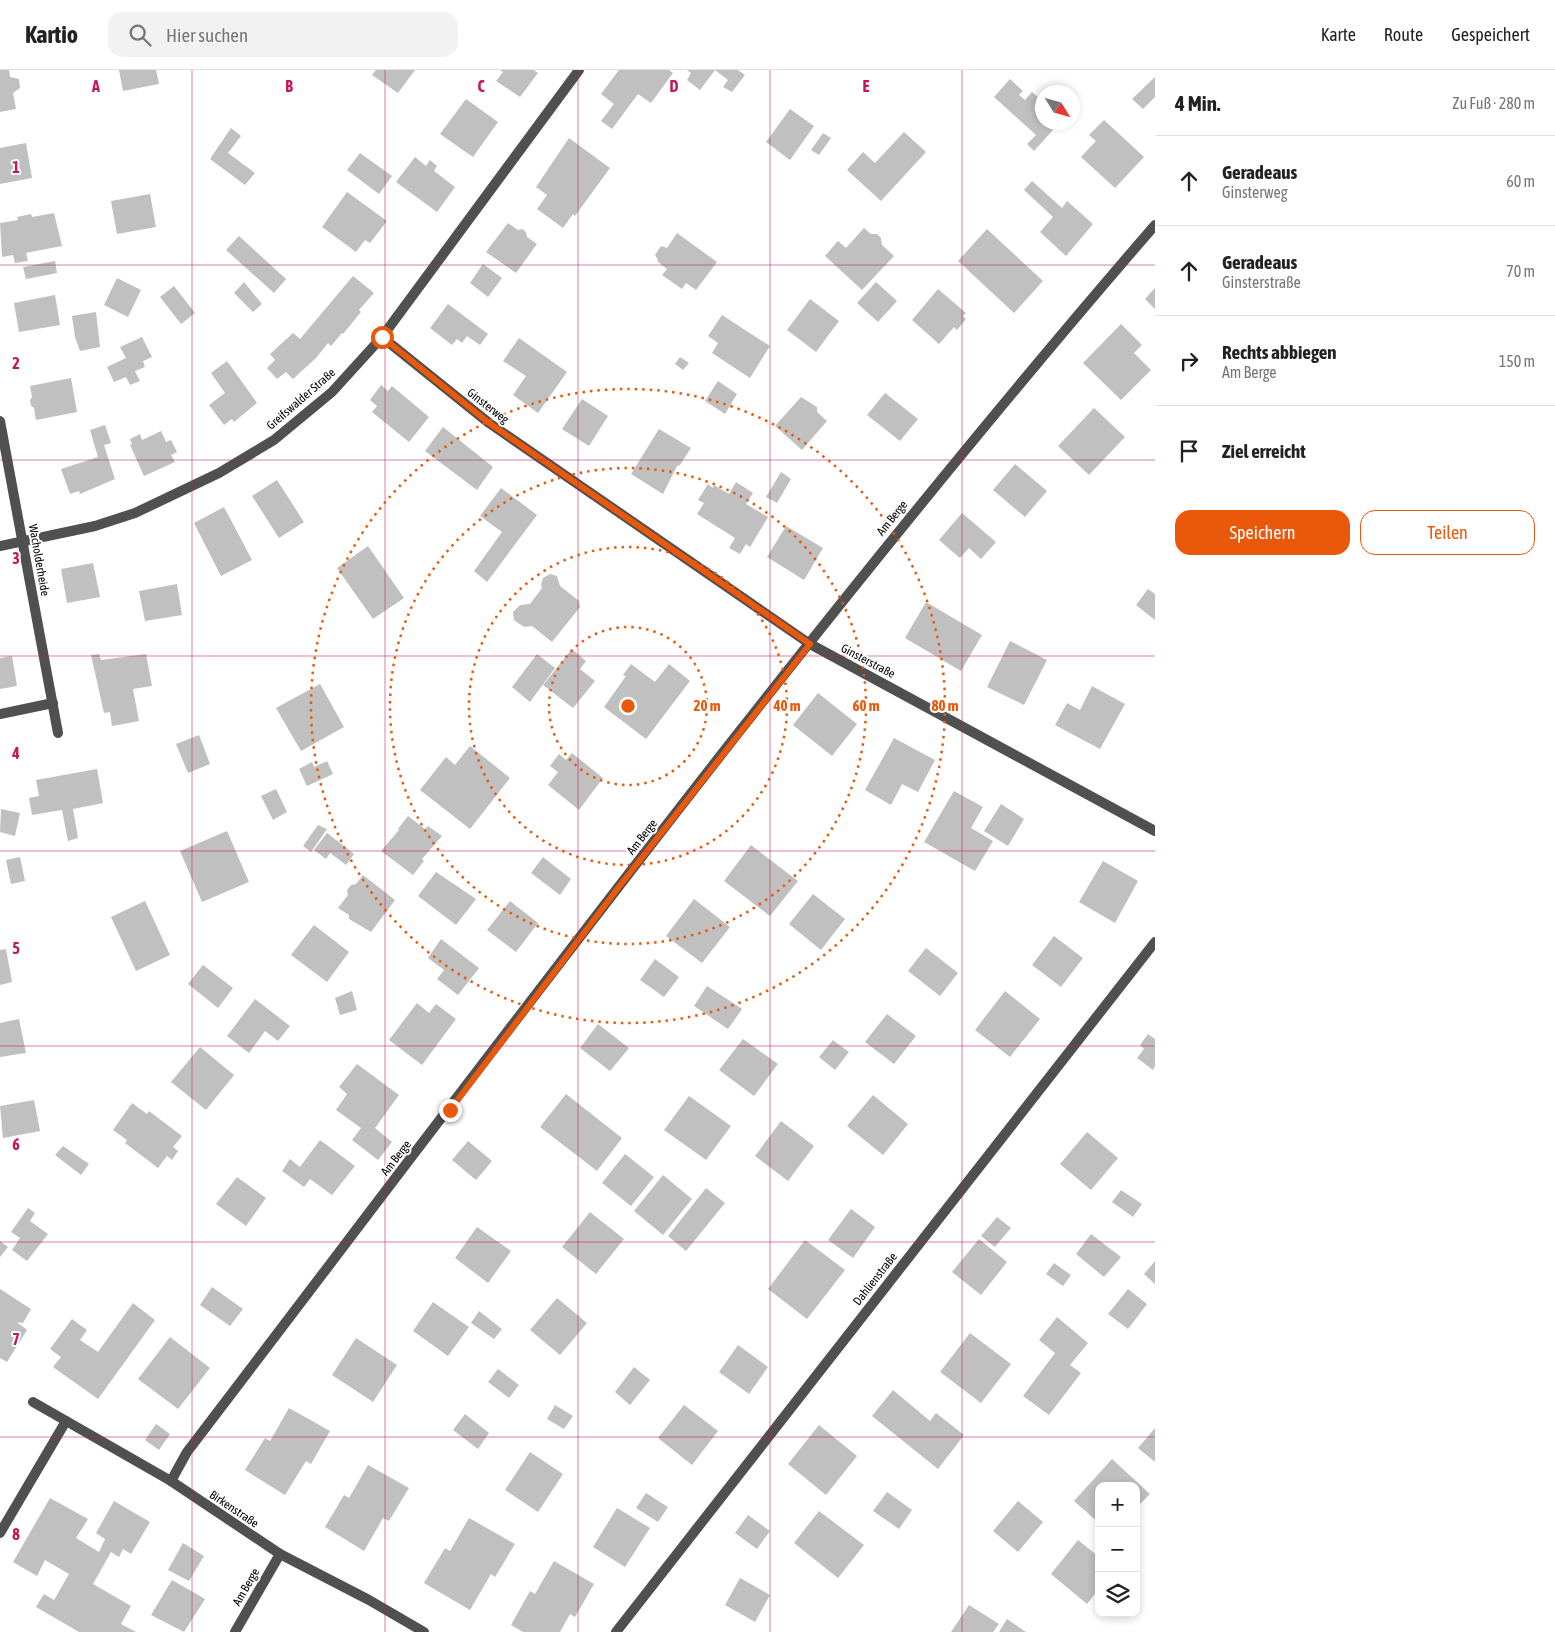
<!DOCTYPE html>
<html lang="de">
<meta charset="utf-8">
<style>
:root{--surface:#fff;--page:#f2f2f2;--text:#222;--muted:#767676;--line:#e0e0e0;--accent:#ea580c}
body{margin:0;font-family:"Asap Condensed",sans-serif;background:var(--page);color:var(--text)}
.controls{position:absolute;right:15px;bottom:15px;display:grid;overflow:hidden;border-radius:10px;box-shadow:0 2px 8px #0003}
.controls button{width:45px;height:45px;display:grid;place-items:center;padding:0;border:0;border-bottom:1px solid var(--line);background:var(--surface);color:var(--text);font:25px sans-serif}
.compass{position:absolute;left:1035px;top:15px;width:45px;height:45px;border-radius:50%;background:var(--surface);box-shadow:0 2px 8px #0003;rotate:127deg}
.stop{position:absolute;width:15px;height:15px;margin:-11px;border:4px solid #ea580c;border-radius:50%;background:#fff}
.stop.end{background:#ea580c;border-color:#fff;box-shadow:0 1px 5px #0008}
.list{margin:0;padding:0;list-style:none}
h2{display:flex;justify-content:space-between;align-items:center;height:65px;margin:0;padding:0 20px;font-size:21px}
h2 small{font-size:16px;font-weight:400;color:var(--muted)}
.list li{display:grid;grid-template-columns:32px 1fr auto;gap:15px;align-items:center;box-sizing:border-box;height:90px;padding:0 20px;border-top:1px solid var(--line)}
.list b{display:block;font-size:19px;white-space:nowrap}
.list p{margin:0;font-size:16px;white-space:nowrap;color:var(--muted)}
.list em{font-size:16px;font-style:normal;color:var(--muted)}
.actions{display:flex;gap:10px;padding:15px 20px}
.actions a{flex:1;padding:11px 0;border:1px solid var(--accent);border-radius:15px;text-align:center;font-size:18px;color:var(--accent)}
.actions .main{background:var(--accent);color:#fff}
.icon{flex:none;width:28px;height:28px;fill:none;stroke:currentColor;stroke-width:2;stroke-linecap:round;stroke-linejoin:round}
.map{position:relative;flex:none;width:1155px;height:1562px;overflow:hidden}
header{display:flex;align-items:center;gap:30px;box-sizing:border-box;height:70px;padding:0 25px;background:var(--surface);border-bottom:1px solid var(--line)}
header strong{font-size:24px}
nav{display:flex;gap:28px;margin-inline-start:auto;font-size:18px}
.search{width:350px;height:45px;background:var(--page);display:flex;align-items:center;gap:12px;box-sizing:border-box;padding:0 18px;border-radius:15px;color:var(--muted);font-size:19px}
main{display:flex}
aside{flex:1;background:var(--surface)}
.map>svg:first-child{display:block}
</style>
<header>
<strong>Kartio</strong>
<div class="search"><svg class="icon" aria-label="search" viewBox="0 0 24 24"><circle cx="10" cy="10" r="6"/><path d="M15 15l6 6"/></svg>Hier suchen</div>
<nav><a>Karte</a><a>Route</a><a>Gespeichert</a></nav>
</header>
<main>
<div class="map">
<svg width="1155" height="1562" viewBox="0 0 1155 1562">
<rect width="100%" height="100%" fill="#fff"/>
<!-- building -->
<g fill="#c0c0c0">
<polygon points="0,0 9,0 10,7 19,9 20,18 13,23 16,39 0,42"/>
<polygon points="119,0 156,0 159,14 123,21"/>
<polygon points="376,0 415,0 398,23 372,5"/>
<polygon points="500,0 534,0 538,3 520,27 496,11 503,2"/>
<polygon points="619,0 669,0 673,3 651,33 638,24 612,59 601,51 614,34 601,24"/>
<polygon points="687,0 738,0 745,5 732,22 723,17 728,10 715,0 700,20 687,10 691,3"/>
<polygon points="1155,7 1155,27 1143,39 1132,29"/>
<polygon points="1010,9 1023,21 1019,25 1025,30 1032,22 1042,31 1034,39 1042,47 1042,52 1049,52 1053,56 1056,52 1060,52 1034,81 1027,74 1036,65 994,27"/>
<polygon points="466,29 498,52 473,87 440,64"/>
<polygon points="790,39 814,56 790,90 766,72"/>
<polygon points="1104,50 1144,87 1115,118 1081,87 1096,71 1089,65"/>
<polygon points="231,58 241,66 228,83 255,103 245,115 210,89"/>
<polygon points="904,62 926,82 881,131 847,100 863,82 875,93"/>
<polygon points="823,63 831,68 819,85 811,80"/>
<polygon points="569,68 610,98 575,146 573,144 563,158 537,139 547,125 536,117"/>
<polygon points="26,73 32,108 0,114 0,78"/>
<polygon points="360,83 392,106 379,124 347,100"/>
<polygon points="415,87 426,96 430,90 437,96 434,101 455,117 437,142 396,112"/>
<polygon points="1032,111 1062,138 1067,131 1093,154 1066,186 1040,162 1053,147 1024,120"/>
<polygon points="347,122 387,151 370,173 365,170 356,182 322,157"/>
<polygon points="150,124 156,157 117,164 111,131"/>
<polygon points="54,143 62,176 26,183 28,191 15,193 13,185 2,187 0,153 18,150 17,147 31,144 32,147"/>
<polygon points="508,153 518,160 522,159 526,162 527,167 537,174 516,203 486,182"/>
<polygon points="864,158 871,164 877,164 881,168 882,175 894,186 862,220 825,186 838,171 846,178"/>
<polygon points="987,159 1043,211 1014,243 958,191"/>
<polygon points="677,163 717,192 696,220 686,213 682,219 662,205 667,199 657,191 658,190 655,185 661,176 667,178"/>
<polygon points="239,166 286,209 274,223 226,180"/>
<polygon points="55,191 57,203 26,209 23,197"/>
<polygon points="483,194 502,208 488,227 470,213"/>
<polygon points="353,206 374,223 359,240 361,242 343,264 342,263 331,276 328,273 316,288 293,309 286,302 277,309 267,298 275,290 270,284 293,263 300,269"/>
<polygon points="117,208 141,220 128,247 104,235"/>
<polygon points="244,212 262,234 253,242 234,223"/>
<polygon points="876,212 897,231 878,252 857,233"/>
<polygon points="174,216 195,243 181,254 160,227"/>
<polygon points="1155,218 1155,239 1145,229"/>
<polygon points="938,219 966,243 963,246 966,249 957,260 954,257 939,274 912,250"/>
<polygon points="55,225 60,255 19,262 14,233"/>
<polygon points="810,229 839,251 816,282 787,260"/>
<polygon points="448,234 488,264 480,275 467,266 462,273 457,269 452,275 430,258"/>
<polygon points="96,242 100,277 80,281 75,267 72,246"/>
<polygon points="722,245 770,276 750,308 712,283 718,273 708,266"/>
<polygon points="1121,254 1142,275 1134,283 1151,300 1121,330 1083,293"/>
<polygon points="142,267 152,287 143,291 145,297 135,301 140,311 130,315 126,307 114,312 107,297 126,288 120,277"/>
<polygon points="519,268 567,302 538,343 513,325 526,306 503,291"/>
<polygon points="680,287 689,293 683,300 675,294"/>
<polygon points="227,291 257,333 234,352 232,349 224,355 209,335 225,323 211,303"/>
<polygon points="71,308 77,342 36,350 34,338 31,336 30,330 32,327 30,316"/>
<polygon points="718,311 737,324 725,344 705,331"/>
<polygon points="381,315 388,321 392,316 429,347 409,372 372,342 377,336 370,330"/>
<polygon points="885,323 918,349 900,371 867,345"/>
<polygon points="801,327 817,337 817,342 827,351 802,380 775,356"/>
<polygon points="582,329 608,346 589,376 562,359"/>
<polygon points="1094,338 1125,367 1089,405 1058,376"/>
<polygon points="105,355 111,373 104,375 115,409 80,424 79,421 70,424 61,399 98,387 90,360"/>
<polygon points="443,357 493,397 477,420 425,381"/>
<polygon points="659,359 691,378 680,395 677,396 663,424 631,404"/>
<polygon points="161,361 166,372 171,370 177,382 171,385 175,392 144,406 130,375 132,374 130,369 140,364 142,370"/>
<polygon points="1015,394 1047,421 1025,447 993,420"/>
<polygon points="781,402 791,409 777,433 766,427"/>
<polygon points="277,410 304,452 279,468 252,426"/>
<polygon points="736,412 753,423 746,434 768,447 750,477 746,474 740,484 729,478 735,468 697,444 704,433 698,430 708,414 713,418 714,415 729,424"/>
<polygon points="501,418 537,445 487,512 474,501 502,462 480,446"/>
<polygon points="224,437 252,490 221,506 194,453"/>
<polygon points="962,443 996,472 981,489 969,478 960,488 939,470"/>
<polygon points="786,456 823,478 804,510 767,487"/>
<polygon points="368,476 404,528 373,549 337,498"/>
<polygon points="93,493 100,527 67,533 61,499"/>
<polygon points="550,504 557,506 560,516 579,531 580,537 552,572 532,556 524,557 514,550 513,542 520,535 530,534 542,518 541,515 543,508"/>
<polygon points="177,514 182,545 145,551 139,521"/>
<polygon points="1148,519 1155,524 1155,550 1136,535"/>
<polygon points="926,532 982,565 961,601 905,568"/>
<polygon points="1010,571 1047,590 1024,635 987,617"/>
<polygon points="572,579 586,591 580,599 595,611 573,638 543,615"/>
<polygon points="99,584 101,590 146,584 152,616 133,619 139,651 112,656 110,642 104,643 91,585"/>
<polygon points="537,584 555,598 530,632 512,617"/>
<polygon points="12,586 17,616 0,619 0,588"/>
<polygon points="631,594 655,612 669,594 690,611 646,669 604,637 626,606 623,605"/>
<polygon points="320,614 344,657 301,681 276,638"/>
<polygon points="1092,616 1125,634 1100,679 1055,655 1067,633 1080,640"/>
<polygon points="818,623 857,654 832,686 793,655"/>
<polygon points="199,665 210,694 188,703 176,674"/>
<polygon points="894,668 935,690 918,722 902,714 891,735 865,720"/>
<polygon points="470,676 510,708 470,759 420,720 446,687 455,695"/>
<polygon points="572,683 603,708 579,740 548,715 558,702 550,696 559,684 566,690"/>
<polygon points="327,691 333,704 307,716 299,699 312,692 314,697"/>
<polygon points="97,699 103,733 73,739 78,768 68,771 62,740 32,745 29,728 39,726 36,710"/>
<polygon points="276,719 287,742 273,750 261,726"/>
<polygon points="954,721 983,737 971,758 993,771 975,801 924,772"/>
<polygon points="1001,734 1024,749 1008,776 984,761"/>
<polygon points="1,739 20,743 15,766 0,762"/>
<polygon points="408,746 425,759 428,756 442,766 422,789 424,791 413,805 381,781 399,760 398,759"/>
<polygon points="318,755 327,759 311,782 303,776"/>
<polygon points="227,761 249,812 202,832 180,781"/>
<polygon points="327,763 354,784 346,795 330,783 326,789 314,780"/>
<polygon points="751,775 798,811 770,846 724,811"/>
<polygon points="20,787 25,811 11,814 6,790"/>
<polygon points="543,787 571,809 560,825 531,803"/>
<polygon points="1103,791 1138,811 1115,853 1079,832"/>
<polygon points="436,802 476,829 456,855 418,826"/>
<polygon points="363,805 395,830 371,862 349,849 349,845 338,838 348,825 347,820 351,815 356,814"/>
<polygon points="813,824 845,849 821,880 789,854"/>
<polygon points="694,829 730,857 702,893 666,866"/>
<polygon points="145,831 170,885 136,901 111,847"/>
<polygon points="510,831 538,853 516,882 487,860"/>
<polygon points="314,855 349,882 327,912 291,885"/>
<polygon points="1054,866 1083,888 1061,917 1032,895"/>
<polygon points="441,869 479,898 458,925 437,909 444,900 428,888"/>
<polygon points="926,878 958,903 940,926 908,901"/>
<polygon points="6,879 12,912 0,915 0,880"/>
<polygon points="655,889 679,907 664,927 640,910"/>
<polygon points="203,895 233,918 218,938 188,914"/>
<polygon points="707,916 742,939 728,959 694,936"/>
<polygon points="352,921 357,940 340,945 335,928"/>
<polygon points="1005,921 1040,949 1010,987 975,960"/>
<polygon points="255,929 290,956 278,971 265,961 249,983 227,966"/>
<polygon points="417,933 429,943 436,934 456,949 422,995 389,970"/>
<polygon points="887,944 916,966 894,994 865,972"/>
<polygon points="19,949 26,983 0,987 0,953"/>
<polygon points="598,954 629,978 610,1001 580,978"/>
<polygon points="1148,964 1155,969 1155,996 1153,1000 1137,988 1144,979 1140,975"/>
<polygon points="743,969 778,994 754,1026 719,1000"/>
<polygon points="833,970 849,982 835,1000 819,987"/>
<polygon points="200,977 234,1005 206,1040 171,1012"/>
<polygon points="357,994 399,1025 375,1058 392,1072 378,1090 352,1070 361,1058 336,1040 347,1024 339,1017"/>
<polygon points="566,1024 622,1068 597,1101 540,1057"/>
<polygon points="873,1025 908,1054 883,1085 847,1056"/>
<polygon points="689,1026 731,1056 706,1090 664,1060"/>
<polygon points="34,1030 40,1061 3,1068 0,1036"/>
<polygon points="132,1033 147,1044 149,1041 182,1066 173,1077 178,1081 172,1090 167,1086 158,1098 125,1073 127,1070 113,1060"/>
<polygon points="781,1051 814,1076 788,1111 755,1086"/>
<polygon points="1087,1062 1118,1088 1091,1120 1060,1094"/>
<polygon points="320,1070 355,1096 332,1125 310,1109 304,1117 282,1101 290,1089 300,1097"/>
<polygon points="468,1071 492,1091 476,1110 452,1090"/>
<polygon points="63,1076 89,1094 81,1105 55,1085"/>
<polygon points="625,1084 654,1107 631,1136 602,1113"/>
<polygon points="663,1105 692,1129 663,1165 634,1141"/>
<polygon points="237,1107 266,1128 246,1156 216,1134"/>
<polygon points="706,1118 725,1133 686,1181 668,1166"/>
<polygon points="1121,1120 1142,1134 1133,1147 1112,1132"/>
<polygon points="28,1138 35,1143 30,1151 48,1164 27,1191 12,1180 20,1168 11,1162"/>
<polygon points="851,1139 875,1157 853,1188 828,1170"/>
<polygon points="590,1142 624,1169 596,1204 562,1177"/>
<polygon points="997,1147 1011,1158 995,1177 981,1166"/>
<polygon points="477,1157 511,1181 488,1213 455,1188"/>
<polygon points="1091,1164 1121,1187 1104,1207 1076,1184"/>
<polygon points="979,1169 1007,1192 981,1225 952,1202"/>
<polygon points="805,1170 845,1200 807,1249 768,1219"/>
<polygon points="0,1171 8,1177 0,1187"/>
<polygon points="1155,1191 1155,1214 1144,1204"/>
<polygon points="1054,1193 1071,1205 1063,1216 1046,1204"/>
<polygon points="212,1217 243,1239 230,1256 200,1235"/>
<polygon points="0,1219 31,1239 23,1253 17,1252 27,1260 7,1292 0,1288"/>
<polygon points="1128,1219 1147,1234 1128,1259 1108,1244"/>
<polygon points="557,1228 587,1253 560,1285 530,1260"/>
<polygon points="433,1232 469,1257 448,1286 413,1261"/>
<polygon points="133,1233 155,1250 98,1329 53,1297 61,1287 50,1279 72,1249 87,1260 80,1270 98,1282"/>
<polygon points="479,1241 502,1259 494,1269 471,1253"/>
<polygon points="1057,1247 1088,1273 1070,1295 1081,1303 1049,1345 1023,1326 1055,1283 1039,1270"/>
<polygon points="970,1263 1011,1294 981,1333 940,1302"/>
<polygon points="170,1267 210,1298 178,1339 138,1309"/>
<polygon points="356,1268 397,1295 373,1332 332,1305"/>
<polygon points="738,1275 768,1297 749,1324 719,1302"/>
<polygon points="634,1297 650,1310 630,1335 615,1322"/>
<polygon points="498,1299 519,1315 509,1328 488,1312"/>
<polygon points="893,1320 930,1351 936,1343 964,1365 938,1399 872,1346"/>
<polygon points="555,1335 573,1346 564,1359 547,1349"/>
<polygon points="684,1335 718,1361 692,1395 658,1368"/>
<polygon points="289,1338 330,1361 311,1394 306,1391 285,1425 245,1400 265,1368 270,1371"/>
<polygon points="465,1344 489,1363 478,1379 453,1360"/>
<polygon points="156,1354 170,1364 159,1380 145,1370"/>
<polygon points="819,1355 857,1386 826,1425 788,1394"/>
<polygon points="1155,1358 1155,1392 1138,1378"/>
<polygon points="530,1382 563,1404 538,1442 505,1420"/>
<polygon points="1112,1389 1150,1424 1136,1438 1136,1416 1099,1416 1099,1453 1074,1431"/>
<polygon points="368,1395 409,1418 389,1451 383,1448 364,1481 325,1457 344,1425 349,1428"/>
<polygon points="887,1422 912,1440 899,1459 873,1441"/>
<polygon points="646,1423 668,1437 658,1452 636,1438"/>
<polygon points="50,1428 88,1449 76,1468 99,1482 105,1469 96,1463 114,1431 150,1452 131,1484 123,1479 119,1487 111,1482 93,1514 131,1536 121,1554 136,1562 79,1562 36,1537 44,1524 54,1530 69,1504 45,1490 37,1506 13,1492"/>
<polygon points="1018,1431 1043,1452 1018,1482 993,1461"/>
<polygon points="617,1438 650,1458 625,1497 593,1477"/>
<polygon points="819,1441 864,1475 838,1508 794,1473"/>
<polygon points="748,1445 770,1461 757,1479 735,1463"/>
<polygon points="469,1448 515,1474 495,1507 491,1504 470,1540 424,1513 445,1478 450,1481"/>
<polygon points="1078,1470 1099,1487 1099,1519 1087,1534 1051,1504"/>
<polygon points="183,1473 204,1486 189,1511 168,1500"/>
<polygon points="554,1491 594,1514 575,1547 570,1544 560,1562 523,1562 511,1555 530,1521 535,1524"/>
<polygon points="740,1508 770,1525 755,1552 725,1535"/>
<polygon points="172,1510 205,1529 184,1562 151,1545"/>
<polygon points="969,1535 999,1554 993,1562 951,1562"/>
<polygon points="1007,1549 1026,1562 999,1562"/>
</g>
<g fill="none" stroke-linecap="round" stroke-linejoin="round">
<!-- service -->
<g stroke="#505050" stroke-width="10">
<polyline points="0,644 53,633"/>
<polyline points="0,1463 66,1351"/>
</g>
<!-- minor -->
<g stroke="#505050" stroke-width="10">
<polyline points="382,267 489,353 810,574 1155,761"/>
<polyline points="0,351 58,663"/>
<polyline points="0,476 95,456 135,443 219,403 274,370 332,322 382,267 579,0"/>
<polyline points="33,1332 171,1411 280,1484 369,1530 424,1562"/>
<path d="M171,1411L187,1382C503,968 814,549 1155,155"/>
<polyline points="235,1562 280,1484"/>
<polyline points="616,1562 1155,872"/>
</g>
</g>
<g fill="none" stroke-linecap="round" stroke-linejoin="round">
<!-- route -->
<polyline stroke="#ea580c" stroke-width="6" points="382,267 489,353 810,574 618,818 450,1040"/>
</g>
<!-- grid -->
<path fill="none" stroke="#c2185b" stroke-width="1" stroke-opacity="0.55" d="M192,0V1562M385,0V1562M578,0V1562M770,0V1562M962,0V1562M0,195H1155M0,390H1155M0,586H1155M0,781H1155M0,976H1155M0,1172H1155M0,1367H1155"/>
<!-- distance rings -->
<g fill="none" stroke="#e8590c" stroke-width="2.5" stroke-dasharray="2.5 5">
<circle cx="628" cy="636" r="79"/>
<circle cx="628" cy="636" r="159"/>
<circle cx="628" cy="636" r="238"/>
<circle cx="628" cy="636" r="317"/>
</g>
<g text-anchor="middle" stroke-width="4" stroke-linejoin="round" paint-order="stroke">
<!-- street labels -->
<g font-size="12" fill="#000" stroke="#fff">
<text transform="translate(301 329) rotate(-41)" y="4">Greifswalder Straße</text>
<text transform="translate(488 336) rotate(38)" y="4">Ginsterweg</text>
<text transform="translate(892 448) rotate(-51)" y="4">Am Berge</text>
<text transform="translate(39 490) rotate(80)" y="4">Wacholderheide</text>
<text transform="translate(868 591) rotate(28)" y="4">Ginsterstraße</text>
<text transform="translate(642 767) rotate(-52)" y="4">Am Berge</text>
<text transform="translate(396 1088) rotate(-52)" y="4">Am Berge</text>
<text transform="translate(875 1209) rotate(-52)" y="4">Dahlienstraße</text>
<text transform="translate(234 1439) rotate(34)" y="4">Birkenstraße</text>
<text transform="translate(246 1517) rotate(-60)" y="4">Am Berge</text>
</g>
</g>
<g font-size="16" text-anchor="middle" font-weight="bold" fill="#c2185b" stroke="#fff" stroke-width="4" stroke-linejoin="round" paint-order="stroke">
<text x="96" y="22">A</text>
<text x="289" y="22">B</text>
<text x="481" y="22">C</text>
<text x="674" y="22">D</text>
<text x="866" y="22">E</text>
<text x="16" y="103">1</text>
<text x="16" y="299">2</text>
<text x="16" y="494">3</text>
<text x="16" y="689">4</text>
<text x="16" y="884">5</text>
<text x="16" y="1080">6</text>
<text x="16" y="1275">7</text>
<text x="16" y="1470">8</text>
</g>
<circle cx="628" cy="636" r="8" fill="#e8590c" stroke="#fff" stroke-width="2.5"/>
<g font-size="15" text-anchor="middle" font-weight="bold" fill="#e8590c" stroke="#fff" stroke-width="4" stroke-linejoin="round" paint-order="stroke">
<text x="707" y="641">20 m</text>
<text x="787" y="641">40 m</text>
<text x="866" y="641">60 m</text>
<text x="945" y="641">80 m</text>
</g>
</svg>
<div class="controls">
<button>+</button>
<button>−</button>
<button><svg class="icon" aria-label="layers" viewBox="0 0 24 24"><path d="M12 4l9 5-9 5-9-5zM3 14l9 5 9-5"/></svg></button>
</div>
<svg class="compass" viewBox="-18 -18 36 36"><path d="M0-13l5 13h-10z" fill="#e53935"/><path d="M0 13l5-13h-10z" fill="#767676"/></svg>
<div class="stop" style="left:382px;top:267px"></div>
<div class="stop end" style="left:450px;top:1040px"></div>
</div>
<aside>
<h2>4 Min.<small>Zu Fuß · 280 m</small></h2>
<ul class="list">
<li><svg class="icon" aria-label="ahead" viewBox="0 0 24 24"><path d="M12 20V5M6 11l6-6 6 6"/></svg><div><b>Geradeaus</b><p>Ginsterweg</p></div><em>60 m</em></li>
<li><svg class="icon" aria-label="ahead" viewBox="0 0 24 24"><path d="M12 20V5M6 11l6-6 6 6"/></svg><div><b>Geradeaus</b><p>Ginsterstraße</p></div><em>70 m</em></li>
<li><svg class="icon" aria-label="right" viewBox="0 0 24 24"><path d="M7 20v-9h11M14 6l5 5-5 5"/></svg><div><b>Rechts abbiegen</b><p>Am Berge</p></div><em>150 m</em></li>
<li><svg class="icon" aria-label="arrive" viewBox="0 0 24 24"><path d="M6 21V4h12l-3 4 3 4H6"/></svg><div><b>Ziel erreicht</b></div></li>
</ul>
<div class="actions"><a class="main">Speichern</a><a>Teilen</a></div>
</aside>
</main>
